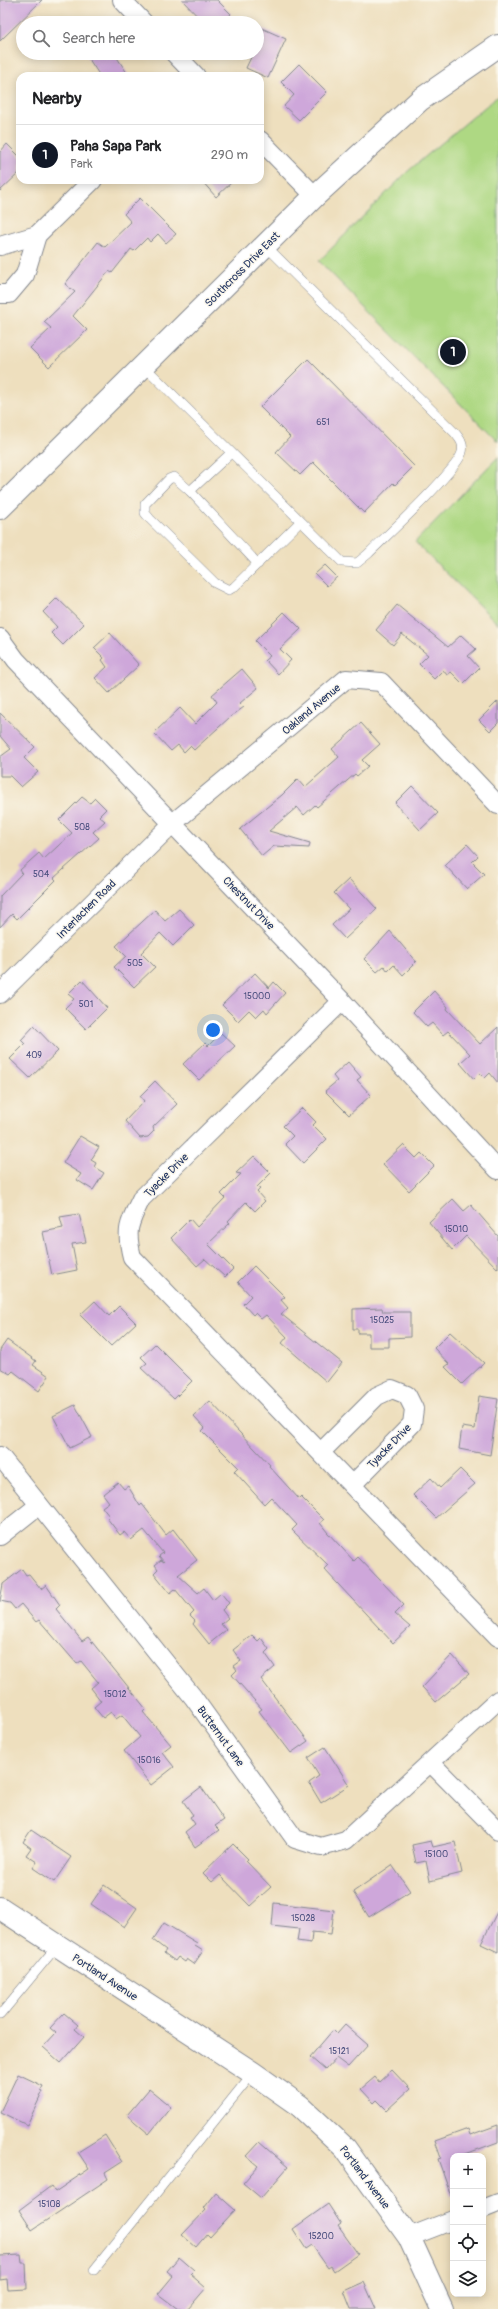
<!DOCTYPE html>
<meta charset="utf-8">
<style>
:root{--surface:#fff;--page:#f6f6f6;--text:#202124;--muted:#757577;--line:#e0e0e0;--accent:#111827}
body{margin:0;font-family:Pangolin,sans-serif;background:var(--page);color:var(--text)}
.controls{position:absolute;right:12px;bottom:12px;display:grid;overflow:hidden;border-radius:8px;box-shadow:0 2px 10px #0003}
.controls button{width:36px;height:36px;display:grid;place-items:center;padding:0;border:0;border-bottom:1px solid var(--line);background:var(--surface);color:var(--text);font:20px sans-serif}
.you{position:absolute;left:213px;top:1030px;width:14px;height:14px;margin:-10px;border:3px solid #fff;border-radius:50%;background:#1a73e8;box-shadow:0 0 0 6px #1a73e833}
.badge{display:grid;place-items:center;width:26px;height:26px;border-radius:50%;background:var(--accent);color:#fff;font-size:13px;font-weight:700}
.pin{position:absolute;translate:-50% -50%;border:2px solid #fff;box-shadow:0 1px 4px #0006}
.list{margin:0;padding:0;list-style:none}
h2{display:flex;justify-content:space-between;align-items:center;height:52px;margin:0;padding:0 16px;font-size:17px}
h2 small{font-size:13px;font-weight:400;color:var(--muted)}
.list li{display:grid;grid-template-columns:26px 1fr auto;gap:12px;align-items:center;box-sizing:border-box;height:60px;padding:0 16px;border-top:1px solid var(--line)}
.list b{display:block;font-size:15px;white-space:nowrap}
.list p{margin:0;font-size:13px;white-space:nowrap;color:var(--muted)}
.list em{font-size:13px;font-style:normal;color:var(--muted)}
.icon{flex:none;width:22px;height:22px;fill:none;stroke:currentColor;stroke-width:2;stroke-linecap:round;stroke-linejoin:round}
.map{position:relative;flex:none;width:498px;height:2309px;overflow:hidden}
.search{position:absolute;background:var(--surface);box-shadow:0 2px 10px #0003;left:16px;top:16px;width:248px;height:44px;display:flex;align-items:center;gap:10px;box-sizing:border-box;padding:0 14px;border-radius:22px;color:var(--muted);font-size:15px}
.panel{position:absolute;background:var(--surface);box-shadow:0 2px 10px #0003;left:16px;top:72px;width:248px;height:112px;border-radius:12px}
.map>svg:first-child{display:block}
</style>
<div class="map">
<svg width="498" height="2309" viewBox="0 0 498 2309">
<rect width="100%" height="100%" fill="#fbf7ec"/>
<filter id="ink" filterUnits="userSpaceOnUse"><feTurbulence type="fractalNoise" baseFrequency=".025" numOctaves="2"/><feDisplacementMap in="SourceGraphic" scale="8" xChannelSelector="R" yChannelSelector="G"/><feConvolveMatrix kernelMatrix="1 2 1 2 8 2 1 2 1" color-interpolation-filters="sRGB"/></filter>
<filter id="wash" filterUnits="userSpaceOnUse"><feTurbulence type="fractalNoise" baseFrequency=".012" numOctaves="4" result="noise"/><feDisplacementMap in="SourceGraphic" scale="16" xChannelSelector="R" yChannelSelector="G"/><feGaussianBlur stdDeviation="0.9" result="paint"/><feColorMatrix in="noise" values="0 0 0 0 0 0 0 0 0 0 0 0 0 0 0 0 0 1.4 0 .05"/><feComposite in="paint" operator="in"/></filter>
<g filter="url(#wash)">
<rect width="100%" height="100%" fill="#eedfbe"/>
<!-- green -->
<g fill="#aed883" stroke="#648470">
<polygon points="498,96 498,442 319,261 407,172"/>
<polygon points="498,457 498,624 415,542"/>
</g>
<g id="blocks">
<!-- building -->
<g fill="#cea7da">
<polygon points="0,0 42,0 0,41"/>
<polygon points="182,0 217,0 231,14 222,23 204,23"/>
<polygon points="257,26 286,39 268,78 246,68 253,53 257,53"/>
<polygon points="85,53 114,53 129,76 100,76"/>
<polygon points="299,64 327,92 299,120 284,106 294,95 281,82"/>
<polygon points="7,144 20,157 20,172 0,191 0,152"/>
<polygon points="201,180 234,180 216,197"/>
<polygon points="140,198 176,234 166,243 158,234 150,242 147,238 134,251 131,249 112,273 109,271 73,316 87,330 49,367 30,348 51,328 44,322 75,292 65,284 98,242 105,247 131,222 124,214"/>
<polygon points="308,359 414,466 395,485 393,483 364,513 313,462 300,475 276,452 290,437 260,407"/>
<polygon points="325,565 337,577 327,586 315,574"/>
<polygon points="57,598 84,624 63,645 51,633 57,627 43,612"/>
<polygon points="397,605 448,647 461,635 476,649 468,656 479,668 463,684 451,672 447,675 443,670 434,679 419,664 428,655 402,634 393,645 376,630"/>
<polygon points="284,612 301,629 280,649 291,660 278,674 265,660 270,656 255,641"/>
<polygon points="110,633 139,665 109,693 95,678 107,667 102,660 104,658 94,648"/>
<polygon points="242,669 258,688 240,703 244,707 230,717 194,750 190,746 184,752 178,745 171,751 154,733 180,708 195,724 217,702 212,695"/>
<polygon points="498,701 498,723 490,731 479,720"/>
<polygon points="0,713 35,747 24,758 38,772 21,787 10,776 0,776 0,757 11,749 0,736"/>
<polygon points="361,723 380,744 362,760 368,766 357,776 355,774 317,807 315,805 304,815 297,807 269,831 310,843 309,848 274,846 262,856 240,829 282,795 298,779 305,787 339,757 332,749"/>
<polygon points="412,786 438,813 420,830 395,803"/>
<polygon points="82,797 90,803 95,798 106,809 99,816 105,821 93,832 99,838 54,878 56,880 17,919 12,914 0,927 0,896 22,873 20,870 39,853 44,859 72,833 59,820"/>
<polygon points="467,844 478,856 472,862 484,874 467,889 445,865"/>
<polygon points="349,879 377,909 345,939 332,925 349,909 334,893"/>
<polygon points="179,909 194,925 173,946 160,933 141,953 155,967 134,987 114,967 126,956 116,946 155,910 165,921"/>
<polygon points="390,931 416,962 403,975 394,965 388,971 384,966 377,972 364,959"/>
<polygon points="255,973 269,988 274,982 285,993 267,1013 264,1009 256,1017 249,1010 238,1021 222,1005"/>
<polygon points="82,980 107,1008 86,1029 65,1008 74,999 68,994"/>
<polygon points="434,991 448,1007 447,1009 480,1044 498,1027 498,1083 490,1073 485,1078 480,1073 474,1079 460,1063 470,1054 448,1031 443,1035 432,1023 427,1027 413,1012"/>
<polygon points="34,1026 58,1051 30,1078 10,1059 25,1044 21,1040"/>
<polygon points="221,1033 235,1046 199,1080 183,1064 205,1043 208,1046"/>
<polygon points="348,1062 361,1077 357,1080 371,1095 349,1115 325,1091 337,1081 333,1076"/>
<polygon points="155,1081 177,1104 153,1127 154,1131 148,1137 140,1138 125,1121 144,1101 140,1096"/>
<polygon points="302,1108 316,1122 313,1125 327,1139 303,1163 285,1144 293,1136 283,1126"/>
<polygon points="80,1136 99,1147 91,1160 96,1163 94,1167 104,1173 93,1190 77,1180 81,1174 63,1163"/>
<polygon points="403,1145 416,1158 421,1153 434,1166 409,1191 383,1164"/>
<polygon points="254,1156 271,1173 257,1187 260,1189 257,1192 265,1201 255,1211 246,1202 228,1221 230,1223 208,1244 233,1269 225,1277 205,1259 197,1266 171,1238 190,1219 197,1227 225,1198 221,1194 241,1174 236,1173"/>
<polygon points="453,1199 464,1211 471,1205 498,1236 498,1269 466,1236 452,1250 429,1222"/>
<polygon points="79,1214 86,1242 72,1244 77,1270 52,1275 43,1232 63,1228 60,1217"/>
<polygon points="254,1266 285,1297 281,1300 288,1308 281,1314 342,1363 327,1382 282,1343 287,1337 266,1315 261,1319 255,1313 253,1315 243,1304 251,1296 238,1282"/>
<polygon points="95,1301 109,1316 119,1306 136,1323 111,1346 80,1315"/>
<polygon points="382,1308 383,1312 410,1312 410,1337 389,1338 389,1347 369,1347 369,1333 358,1333 358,1329 353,1329 353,1309"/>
<polygon points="450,1332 484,1363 462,1384 445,1367 449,1364 434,1348"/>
<polygon points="7,1340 36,1361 33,1365 49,1376 39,1391 13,1371 10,1374 0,1368 0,1350"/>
<polygon points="155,1344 192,1381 174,1399 141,1368 147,1363 141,1357"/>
<polygon points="479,1396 498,1399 490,1455 459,1449 462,1427 475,1429"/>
<polygon points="210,1401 270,1465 269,1466 299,1499 301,1497 324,1520 320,1523 328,1533 354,1561 358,1557 404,1605 395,1614 410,1627 393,1643 324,1569 328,1565 292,1530 297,1525 271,1497 264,1504 234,1471 238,1467 202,1431 205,1428 194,1416"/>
<polygon points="75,1405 92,1437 70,1448 53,1416"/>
<polygon points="460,1469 475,1484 436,1518 413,1495 431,1478 440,1488"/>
<polygon points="118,1482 124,1489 128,1486 140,1506 142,1504 166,1535 173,1529 197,1560 178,1575 198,1593 204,1588 213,1600 221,1593 229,1603 222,1610 228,1618 221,1624 226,1630 209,1644 193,1624 195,1621 190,1616 194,1612 175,1589 170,1593 154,1573 158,1569 155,1565 161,1560 164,1562 159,1556 163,1553 144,1530 131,1540 124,1532 120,1535 107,1518 109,1516 102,1507 109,1502 103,1494"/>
<polygon points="22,1569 26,1575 29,1574 41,1589 46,1585 60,1605 56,1609 82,1641 88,1637 146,1709 143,1712 171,1745 162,1752 174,1767 151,1785 124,1751 140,1737 122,1715 116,1719 111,1712 103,1718 94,1707 101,1701 91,1688 98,1682 81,1661 77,1664 39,1620 36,1622 21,1604 15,1609 10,1603 0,1601 3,1584"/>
<polygon points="252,1635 258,1641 261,1638 269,1649 265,1653 275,1667 261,1679 308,1741 291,1753 259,1711 262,1709 232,1675 237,1670 234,1666 241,1661 233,1650"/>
<polygon points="452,1655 469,1674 436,1702 422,1687"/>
<polygon points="325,1747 349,1785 321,1803 309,1783 319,1776 308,1758"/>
<polygon points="201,1787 224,1820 215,1826 219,1830 195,1847 185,1832 195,1824 190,1817 193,1815 183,1801"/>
<polygon points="31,1830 71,1857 54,1882 33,1868 37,1862 26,1855 31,1848 23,1842"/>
<polygon points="431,1841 433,1847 455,1842 462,1873 430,1881 426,1861 416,1863 412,1845"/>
<polygon points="233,1844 248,1859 246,1861 271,1887 250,1906 220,1875 212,1882 203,1873"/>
<polygon points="392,1865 410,1891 369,1917 353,1892"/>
<polygon points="104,1885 137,1908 124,1927 91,1904"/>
<polygon points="274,1903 334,1910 331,1934 312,1932 311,1943 297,1941 299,1929 272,1926"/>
<polygon points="498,1910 498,1952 481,1944"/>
<polygon points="164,1923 197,1943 195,1946 203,1951 194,1964 187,1959 185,1962 178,1957 175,1961 164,1953 166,1950 153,1940"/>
<polygon points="64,2013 78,2025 75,2029 84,2037 61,2063 43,2047 56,2033 50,2028"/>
<polygon points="345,2025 368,2045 348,2067 336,2058 325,2070 310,2057 333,2030 337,2034"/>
<polygon points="392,2070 410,2089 387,2110 377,2100 374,2103 361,2089 375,2077 379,2082"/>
<polygon points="18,2074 43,2086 41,2090 43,2091 27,2125 0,2112"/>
<polygon points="149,2089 171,2107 149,2134 127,2115"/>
<polygon points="498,2125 498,2142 460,2156 453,2156 453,2196 451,2196 438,2159 441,2158 435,2141 468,2129 470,2135"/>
<polygon points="105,2135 122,2162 105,2173 108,2179 32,2230 19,2210 51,2186 55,2192 89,2169 78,2152"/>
<polygon points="259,2142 288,2167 261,2198 243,2183 258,2166 246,2156"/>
<polygon points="216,2193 235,2210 210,2237 207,2234 196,2247 182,2235 206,2210 204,2208"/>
<polygon points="328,2204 341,2224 338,2226 358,2254 334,2271 331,2266 328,2268 312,2245 306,2249 293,2229"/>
<polygon points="21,2255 22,2263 26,2263 27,2289 8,2290 7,2279 0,2280 0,2256"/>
<polygon points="179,2257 194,2270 190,2274 206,2288 188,2309 178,2309 158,2294 173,2276 167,2271"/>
<polygon points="364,2282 376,2309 351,2309 344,2291"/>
</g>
</g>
</g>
<g filter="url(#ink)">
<use href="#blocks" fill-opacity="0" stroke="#84878e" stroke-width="1"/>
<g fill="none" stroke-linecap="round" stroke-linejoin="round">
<defs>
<g id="service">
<path d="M145,367L342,562L357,563L368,554C385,537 458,470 462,452C464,444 460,439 455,433L266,246"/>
<polyline points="231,453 190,491 174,477 169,479 145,504 145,513 150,519 215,583 229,590 234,587 300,522"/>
<polyline points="190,491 258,564"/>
<polyline points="0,2015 57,1946"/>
<polyline points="94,2270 253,2073"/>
</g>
<g id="minor">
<polyline points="122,0 144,23"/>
<polyline points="174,53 196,76"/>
<polyline points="260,140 315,196"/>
<polyline points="0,246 37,235 93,180"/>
<polyline points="0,294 9,294 25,275 37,235"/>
<polyline points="0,638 16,660 342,1001 498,1170"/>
<polyline points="0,994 173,823 346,679 381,682 498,805"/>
<path d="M342,1001L141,1199C129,1223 125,1230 132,1257L498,1637"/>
<polyline points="322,1451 377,1396 392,1389 407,1395 414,1409 412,1424 352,1485"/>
<polyline points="0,1456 193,1697 295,1839 321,1847 346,1840 498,1700"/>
<polyline points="0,1536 39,1505"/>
<polyline points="431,1763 498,1831"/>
<polyline points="483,2209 498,2203"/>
<polyline points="409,2237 453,2220"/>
</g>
<g id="tertiary">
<polyline points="0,508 315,196 420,100 498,46"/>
<polyline points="0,1908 253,2073 300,2106 345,2148 409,2237 442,2309"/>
</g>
</defs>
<!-- service casing -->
<use href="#service" stroke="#84878e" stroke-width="10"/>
<!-- minor casing -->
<use href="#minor" stroke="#84878e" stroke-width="20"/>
<!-- tertiary casing -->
<use href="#tertiary" stroke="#84878e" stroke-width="24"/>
<!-- service -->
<use href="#service" stroke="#fff" stroke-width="9"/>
<!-- minor -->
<use href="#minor" stroke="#fff" stroke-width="18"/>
<!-- tertiary -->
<use href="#tertiary" stroke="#fff" stroke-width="22"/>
</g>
</g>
<g text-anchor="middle" stroke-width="3" stroke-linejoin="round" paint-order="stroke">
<!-- number labels -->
<g font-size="9" fill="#484d7d">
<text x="323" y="425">651</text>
<text x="82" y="830">508</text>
<text x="41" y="877">504</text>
<text x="135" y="966">505</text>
<text x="257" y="999">15000</text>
<text x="86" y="1007">501</text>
<text x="34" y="1058">409</text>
<text x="456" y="1232">15010</text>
<text x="382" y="1323">15025</text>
<text x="115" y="1697">15012</text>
<text x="149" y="1763">15016</text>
<text x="436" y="1857">15100</text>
<text x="303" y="1921">15028</text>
<text x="339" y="2054">15121</text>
<text x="49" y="2207">15108</text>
<text x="321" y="2239">15200</text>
</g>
<!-- street labels -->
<g font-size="11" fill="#1b2f5e" stroke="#fbf7ec">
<text transform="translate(242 269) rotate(-45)" y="4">Southcross Drive East</text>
<text transform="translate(311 709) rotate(-40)" y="4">Oakland Avenue</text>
<text transform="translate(249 903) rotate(46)" y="4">Chestnut Drive</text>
<text transform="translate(86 909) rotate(-45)" y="4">Interlachen Road</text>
<text transform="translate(166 1175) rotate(-45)" y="4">Tyacke Drive</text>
<text transform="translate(389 1446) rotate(-46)" y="4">Tyacke Drive</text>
<text transform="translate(221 1736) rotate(54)" y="4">Butternut Lane</text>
<text transform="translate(105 1977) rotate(33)" y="4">Portland Avenue</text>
<text transform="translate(365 2177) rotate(53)" y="4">Portland Avenue</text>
</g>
</g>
</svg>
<div class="controls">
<button>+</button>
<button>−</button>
<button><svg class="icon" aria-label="locate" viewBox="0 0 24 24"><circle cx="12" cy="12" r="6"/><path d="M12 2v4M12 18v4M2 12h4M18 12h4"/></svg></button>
<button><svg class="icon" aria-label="layers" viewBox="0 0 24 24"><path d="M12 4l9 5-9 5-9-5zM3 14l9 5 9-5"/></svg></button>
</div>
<div class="you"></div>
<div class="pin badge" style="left:453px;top:352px">1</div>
<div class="search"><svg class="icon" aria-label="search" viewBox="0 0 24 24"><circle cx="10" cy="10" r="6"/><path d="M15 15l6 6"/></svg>Search here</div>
<section class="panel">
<h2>Nearby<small></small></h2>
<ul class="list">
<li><span class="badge">1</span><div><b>Paha Sapa Park</b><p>Park</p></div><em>290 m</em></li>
</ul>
</section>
</div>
